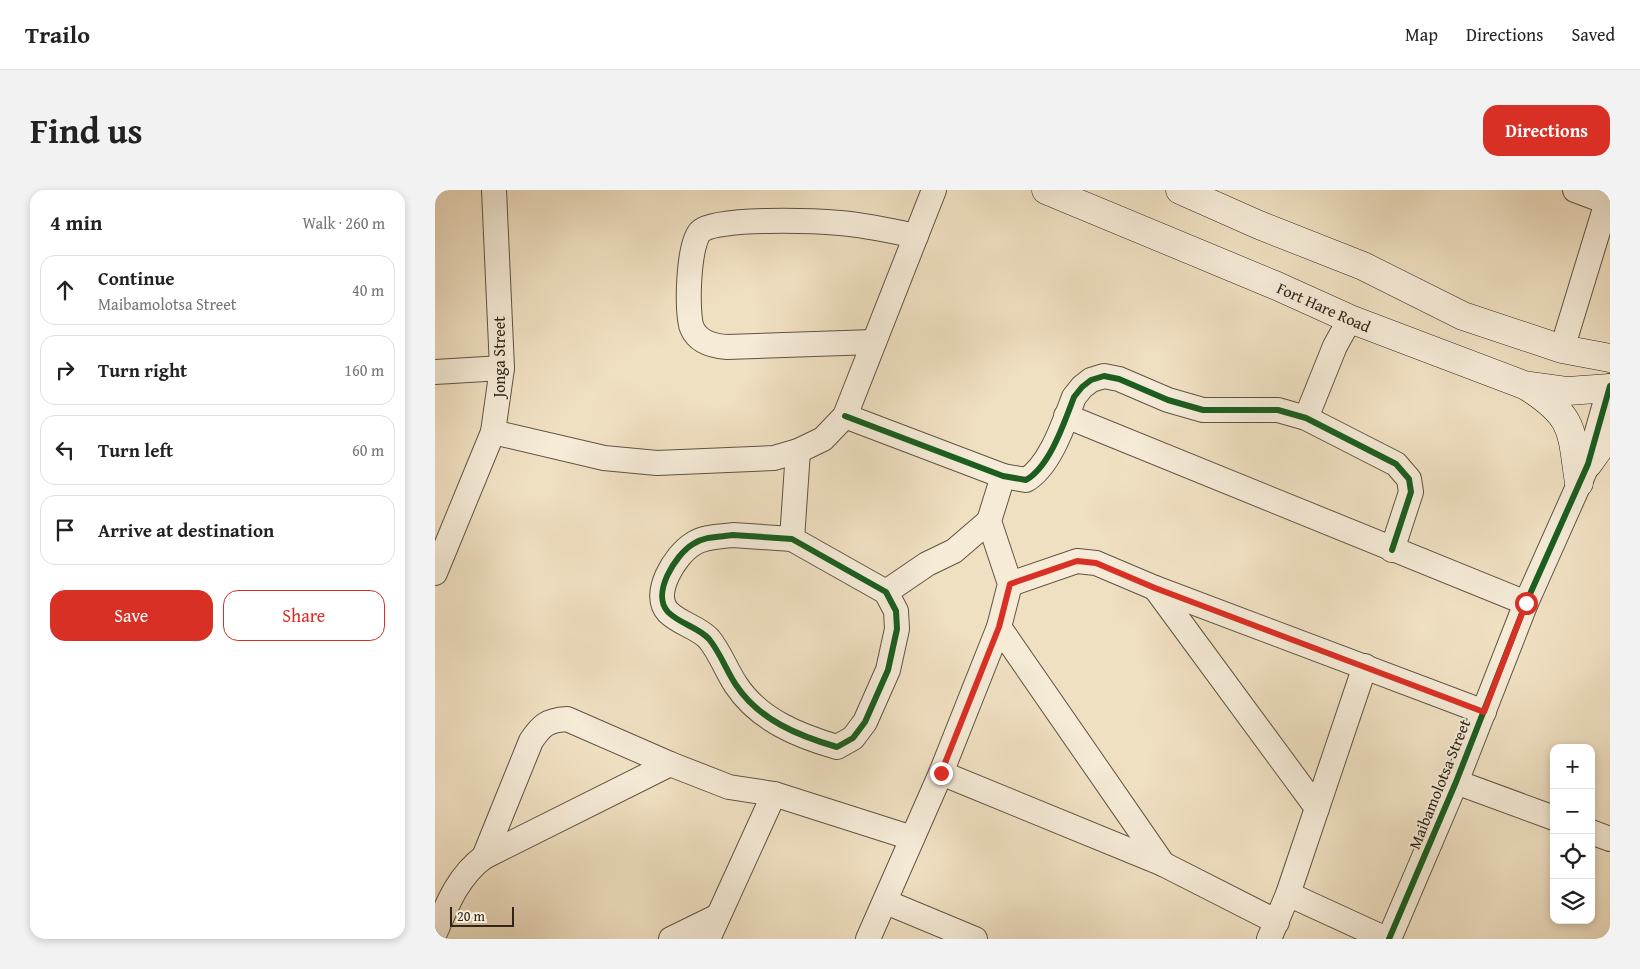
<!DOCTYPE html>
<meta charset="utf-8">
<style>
:root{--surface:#fff;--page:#f2f2f2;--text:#222;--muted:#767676;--line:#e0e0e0;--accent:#d93025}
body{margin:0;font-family:"Gentium Book Plus",serif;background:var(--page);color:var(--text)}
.controls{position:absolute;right:15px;bottom:15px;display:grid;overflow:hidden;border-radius:10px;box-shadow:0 2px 8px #0003}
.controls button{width:45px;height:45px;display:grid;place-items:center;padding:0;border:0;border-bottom:1px solid var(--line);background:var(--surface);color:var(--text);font:25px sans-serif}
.scale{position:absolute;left:15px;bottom:12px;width:64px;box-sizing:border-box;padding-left:5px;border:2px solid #2f2518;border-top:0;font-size:14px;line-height:18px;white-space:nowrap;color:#2f2518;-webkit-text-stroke:4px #f5ebd7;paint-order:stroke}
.stop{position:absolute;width:15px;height:15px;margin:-11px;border:4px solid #d93025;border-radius:50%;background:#fff}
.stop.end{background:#d93025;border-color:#fff;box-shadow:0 1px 5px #0008}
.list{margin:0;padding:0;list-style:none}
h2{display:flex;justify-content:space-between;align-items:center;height:65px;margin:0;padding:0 20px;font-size:21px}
h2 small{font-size:16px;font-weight:400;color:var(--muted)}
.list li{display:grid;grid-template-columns:32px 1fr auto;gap:15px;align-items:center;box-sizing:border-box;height:70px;margin:0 10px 10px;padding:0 10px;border:1px solid var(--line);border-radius:15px}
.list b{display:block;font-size:19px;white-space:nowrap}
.list p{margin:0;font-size:16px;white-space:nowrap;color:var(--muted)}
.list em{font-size:16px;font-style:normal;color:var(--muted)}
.actions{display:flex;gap:10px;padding:15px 20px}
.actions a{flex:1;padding:11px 0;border:1px solid var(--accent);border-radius:15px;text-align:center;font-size:18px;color:var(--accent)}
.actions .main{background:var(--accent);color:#fff}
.icon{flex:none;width:28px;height:28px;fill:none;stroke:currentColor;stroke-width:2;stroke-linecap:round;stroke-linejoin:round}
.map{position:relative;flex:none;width:1175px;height:749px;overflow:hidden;border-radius:15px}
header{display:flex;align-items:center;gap:30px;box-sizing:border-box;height:70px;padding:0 25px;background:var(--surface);border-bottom:1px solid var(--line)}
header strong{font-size:24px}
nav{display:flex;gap:28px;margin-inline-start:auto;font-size:18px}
.intro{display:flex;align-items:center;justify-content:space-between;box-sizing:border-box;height:120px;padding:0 30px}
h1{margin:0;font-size:35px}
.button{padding:12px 22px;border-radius:15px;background:var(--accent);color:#fff;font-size:18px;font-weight:700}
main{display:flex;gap:30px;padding:0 30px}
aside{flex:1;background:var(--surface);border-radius:15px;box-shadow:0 2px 8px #0003}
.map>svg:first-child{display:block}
</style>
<header>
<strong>Trailo</strong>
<nav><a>Map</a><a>Directions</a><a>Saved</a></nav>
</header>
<div class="intro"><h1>Find us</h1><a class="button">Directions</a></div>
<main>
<aside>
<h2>4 min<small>Walk · 260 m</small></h2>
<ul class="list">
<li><svg class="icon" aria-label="ahead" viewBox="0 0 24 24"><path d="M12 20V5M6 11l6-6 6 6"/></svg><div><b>Continue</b><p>Maibamolotsa Street</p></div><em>40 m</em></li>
<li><svg class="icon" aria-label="right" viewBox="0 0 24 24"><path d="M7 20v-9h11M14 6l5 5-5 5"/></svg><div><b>Turn right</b></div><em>160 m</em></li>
<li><svg class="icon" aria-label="left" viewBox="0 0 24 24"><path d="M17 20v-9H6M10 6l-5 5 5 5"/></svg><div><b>Turn left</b></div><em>60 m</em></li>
<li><svg class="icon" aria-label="arrive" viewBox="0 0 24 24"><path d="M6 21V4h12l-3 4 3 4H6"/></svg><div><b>Arrive at destination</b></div></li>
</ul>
<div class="actions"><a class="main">Save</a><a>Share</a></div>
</aside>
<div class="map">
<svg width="1175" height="749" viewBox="0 0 1175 749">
<rect width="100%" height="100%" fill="#f0e0c2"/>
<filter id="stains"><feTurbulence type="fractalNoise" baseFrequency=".004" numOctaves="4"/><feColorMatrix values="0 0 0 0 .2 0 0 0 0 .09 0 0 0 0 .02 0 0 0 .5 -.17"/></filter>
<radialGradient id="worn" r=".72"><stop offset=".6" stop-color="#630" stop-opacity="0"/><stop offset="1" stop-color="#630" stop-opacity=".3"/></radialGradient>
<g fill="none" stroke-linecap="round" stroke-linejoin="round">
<defs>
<g id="minor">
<polyline points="1140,0 1172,12"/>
<path d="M439,152L292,157C277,156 263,152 257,138C251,124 253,51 266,41C282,27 381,31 405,33C431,35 456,41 481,46"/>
<polyline points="1127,159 1175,2"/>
<polyline points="0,182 67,178"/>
<path d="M410,226L568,286L591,290C615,276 629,233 639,207L647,197L656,190L669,186L684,189L733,210L768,220H843L871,228L961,274L974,289L976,302L957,360"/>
<polyline points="631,226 1091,413"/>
<polyline points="871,228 900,156 915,129"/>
<polyline points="58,242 169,268 222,273 339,268 363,261 388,249 410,226 499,0"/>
<path d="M298,345L357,349L451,402L461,421L462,439L453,480L430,532L418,548L402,557C364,546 324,530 301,495C291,480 286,464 274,449C263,437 245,434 233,422C216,404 240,365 258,354C270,346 285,347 298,345Z"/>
<polyline points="357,349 363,261"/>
<polyline points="0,383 58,242 67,178 59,0"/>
<polyline points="575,394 642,371 661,373 720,398 1049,522"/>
<polyline points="720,398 882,618"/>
<polyline points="451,402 492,374 519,361 554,331"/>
<polyline points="564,437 728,674"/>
<polyline points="506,583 728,674 842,732"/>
<polyline points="1021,592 1119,628"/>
<polyline points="1156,642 1175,649"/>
<path d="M49,667L96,551C106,536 112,530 132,529L235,574L294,597L339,604L477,648"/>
<polyline points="853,704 951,749"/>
<polyline points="451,712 540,749"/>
<path d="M0,743C12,715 23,686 49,667L235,574"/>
<polyline points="236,749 283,726"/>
<polyline points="273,749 339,604"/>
<polyline points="433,749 506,583 564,437 575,394 554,331 568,286"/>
<polyline points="834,749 853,704 930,476"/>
<polyline points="954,749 1021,592 1091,413 1153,274 1175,196"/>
</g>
<g id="secondary">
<polyline points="611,0 842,96 915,129 1089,195 1133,201 1175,198"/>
<polyline points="745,0 824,35 928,76 1028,126 1127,159 1175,168"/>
<path d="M1093,197C1141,228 1136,241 1144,293"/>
<polyline points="1153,274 1175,243"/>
</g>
</defs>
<!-- minor casing -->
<use href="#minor" stroke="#5f5442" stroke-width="26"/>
<!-- secondary casing -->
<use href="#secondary" stroke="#2f2518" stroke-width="29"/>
<!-- minor -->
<use href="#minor" stroke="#f5ebd7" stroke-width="24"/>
<!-- secondary -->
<use href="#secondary" stroke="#f5ebd7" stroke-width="28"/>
<defs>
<g id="cycleway">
<path d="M410,226L568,286L591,290C615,276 629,233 639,207L647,197L656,190L669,186L684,189L733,210L768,220H843L871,228L961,274L974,289L976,302L957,360"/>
<path d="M298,345L357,349L451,402L461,421L462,439L453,480L430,532L418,548L402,557C364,546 324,530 301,495C291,480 286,464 274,449C263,437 245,434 233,422C216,404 240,365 258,354C270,346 285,347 298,345Z"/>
<polyline points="954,749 1021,592 1091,413 1153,274 1175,196"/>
</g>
</defs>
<!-- cycleway casing -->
<use href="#cycleway" stroke="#f5ebd7" stroke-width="9"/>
<!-- cycleway -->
<use href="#cycleway" stroke="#1b5e20" stroke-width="6"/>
</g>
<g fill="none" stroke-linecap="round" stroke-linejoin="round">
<!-- route -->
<polyline stroke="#d93025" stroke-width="6" points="506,583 564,437 575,394 642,371 661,373 720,398 1049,522 1091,413"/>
</g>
<g text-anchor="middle" stroke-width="4" stroke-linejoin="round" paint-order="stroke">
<!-- street labels -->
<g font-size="16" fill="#2f2518" stroke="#f5ebd7">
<text transform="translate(889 117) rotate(24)" y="6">Fort Hare Road</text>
<text transform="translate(64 167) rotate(-90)" y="6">Jonga Street</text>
<text transform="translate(1004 594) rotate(-68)" y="6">Maibamolotsa Street</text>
</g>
</g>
<rect width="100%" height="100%" filter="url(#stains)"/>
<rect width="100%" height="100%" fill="url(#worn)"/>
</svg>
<div class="controls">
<button>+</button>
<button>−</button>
<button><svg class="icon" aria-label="locate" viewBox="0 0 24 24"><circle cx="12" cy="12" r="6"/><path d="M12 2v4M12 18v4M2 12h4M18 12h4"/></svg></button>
<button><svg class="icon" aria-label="layers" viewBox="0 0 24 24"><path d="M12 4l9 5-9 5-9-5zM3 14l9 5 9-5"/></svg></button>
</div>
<div class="scale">20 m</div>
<div class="stop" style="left:1091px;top:413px"></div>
<div class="stop end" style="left:506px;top:583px"></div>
</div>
</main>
